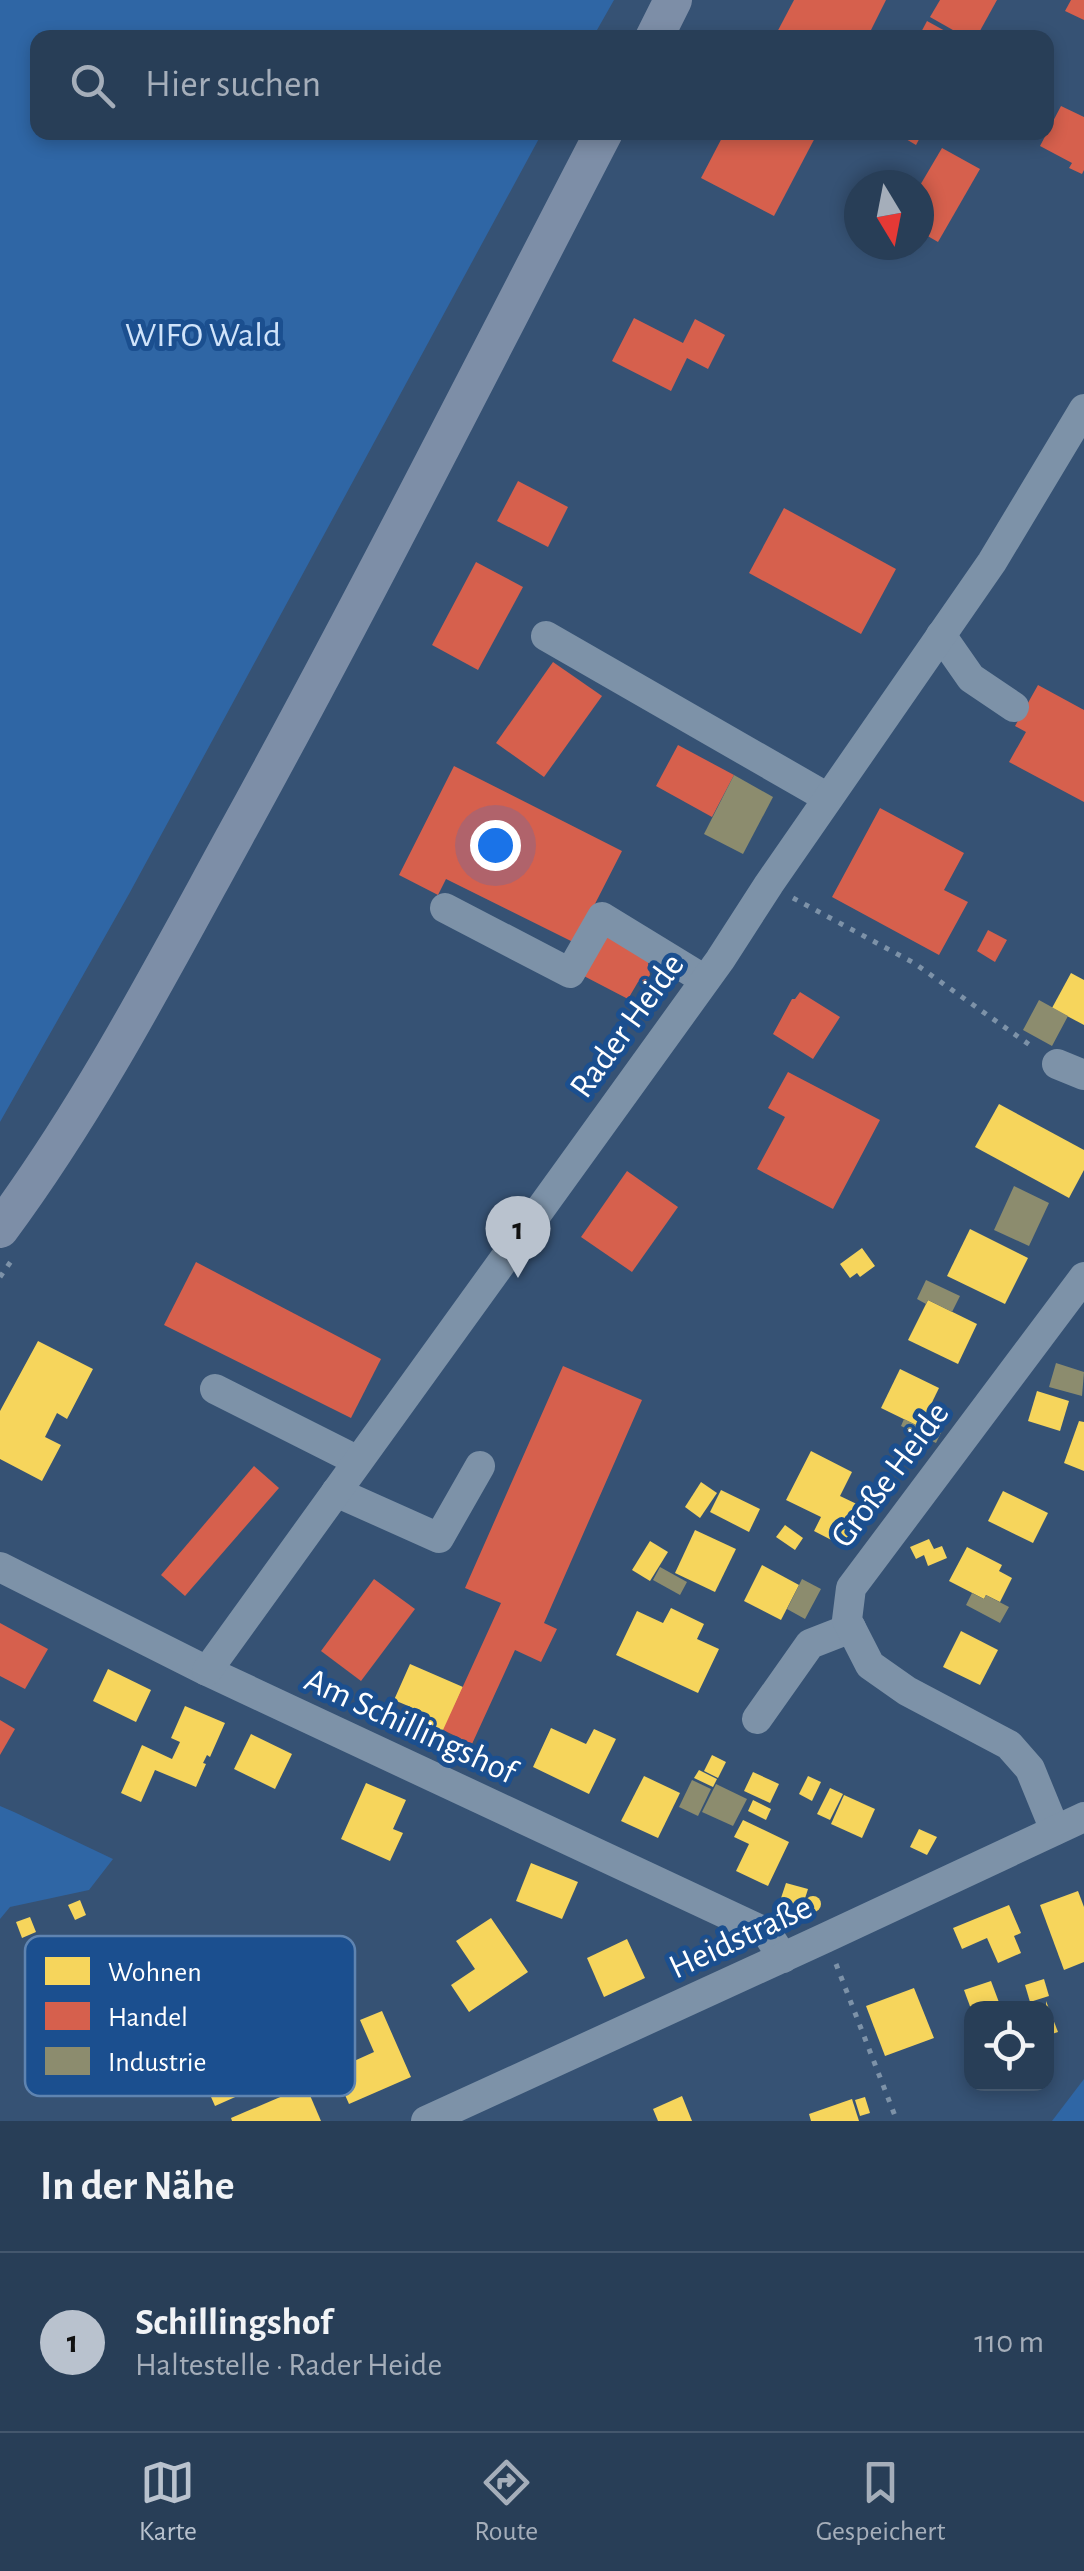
<!DOCTYPE html>
<html lang="de">
<meta charset="utf-8">
<style>
:root{--surface:#283e57;--page:#30455d;--text:#f1f3f6;--muted:#a5aeba;--line:#44576d;--accent:#b9c2ce}
body{margin:0;font-family:"Alegreya Sans",sans-serif;background:var(--page);color:var(--text)}
.controls{position:absolute;right:30px;bottom:30px;display:grid;overflow:hidden;border-radius:20px;box-shadow:0 5px 15px #0003}
.controls button{width:90px;height:90px;display:grid;place-items:center;padding:0;border:0;border-bottom:2px solid var(--line);background:var(--surface);color:var(--text);font:50px sans-serif}
.compass{position:absolute;left:844px;top:170px;width:90px;height:90px;border-radius:50%;background:var(--surface);box-shadow:0 5px 15px #0003;rotate:170deg}
.you{position:absolute;left:495px;top:845px;width:35px;height:35px;margin:-25px;border:8px solid #fff;border-radius:50%;background:#1a73e8;box-shadow:0 0 0 15px #1a73e833}
.badge{display:grid;place-items:center;width:65px;height:65px;border-radius:50%;background:var(--accent);color:#111;font-size:32px;font-weight:700}
.pin{position:absolute;translate:-50% -82px;filter:drop-shadow(0 2px 5px #0008)}
.pin::after{content:'';position:absolute;top:52px;width:35px;height:30px;background:inherit;clip-path:polygon(0 0,100% 0,50% 100%)}
.list{margin:0;padding:0;list-style:none}
h2{display:flex;justify-content:space-between;align-items:center;height:130px;margin:0;padding:0 40px;font-size:42px}
h2 small{font-size:32px;font-weight:400;color:var(--muted)}
.list li{display:grid;grid-template-columns:65px 1fr auto;gap:30px;align-items:center;box-sizing:border-box;height:180px;padding:0 40px;border-top:2px solid var(--line)}
.list b{display:block;font-size:38px;white-space:nowrap}
.list p{margin:0;font-size:32px;white-space:nowrap;color:var(--muted)}
.list em{font-size:32px;font-style:normal;color:var(--muted)}
.icon{flex:none;width:55px;height:55px;fill:none;stroke:currentColor;stroke-width:2;stroke-linecap:round;stroke-linejoin:round}
.map{position:relative;flex:none;width:1084px;height:2121px;overflow:hidden}
.search{position:absolute;background:var(--surface);box-shadow:0 5px 15px #0003;left:30px;right:30px;top:30px;height:110px;display:flex;align-items:center;gap:25px;box-sizing:border-box;padding:0 35px;border-radius:20px;color:var(--muted);font-size:38px}
.sheet{height:310px;background:var(--surface)}
nav{display:flex;justify-content:space-around;align-items:center;box-sizing:border-box;height:140px;border-top:2px solid var(--line);background:var(--surface);font-size:28px;color:var(--muted)}
nav a{display:grid;justify-items:center;gap:5px}
nav .on{color:var(--accent)}
.map>svg:first-child{display:block}
</style>
<div class="map">
<svg width="1084" height="2121" viewBox="0 0 1084 2121">
<rect width="100%" height="100%" fill="#365274"/>
<!-- green -->
<g fill="#2f66a5">
<polygon points="0,0 614,0 593,37 38,38 38,132 542,133 129,894 0,1122"/>
<polygon points="0,1806 14,1812 113,1859 89,1890 10,1907 0,1919"/>
<polygon points="1084,2079 1084,2121 1052,2121"/>
</g>
<!-- homes -->
<g fill="#f6d55c">
<polygon points="1071,973 1084,980 1084,1025 1052,1008"/>
<polygon points="999,1104 1084,1150 1084,1170 1069,1198 975,1147"/>
<polygon points="970,1229 1028,1258 1005,1304 947,1276"/>
<polygon points="862,1248 875,1266 860,1277 857,1273 850,1278 840,1264"/>
<polygon points="928,1300 977,1324 958,1364 908,1340"/>
<polygon points="38,1341 93,1369 67,1419 57,1413 45,1437 61,1445 42,1481 0,1459 0,1411"/>
<polygon points="900,1369 939,1388 920,1427 881,1408"/>
<polygon points="1037,1391 1069,1401 1060,1431 1028,1421"/>
<polygon points="1079,1421 1084,1422 1084,1471 1064,1463"/>
<polygon points="811,1451 852,1472 840,1496 863,1507 843,1546 814,1531 821,1517 786,1500"/>
<polygon points="701,1482 717,1493 700,1518 685,1507"/>
<polygon points="721,1490 760,1509 749,1532 710,1512"/>
<polygon points="1003,1491 1048,1513 1033,1543 988,1521"/>
<polygon points="785,1525 803,1538 795,1550 776,1537"/>
<polygon points="695,1530 736,1549 715,1592 675,1573"/>
<polygon points="929,1539 934,1549 942,1546 947,1558 928,1566 924,1555 916,1559 910,1547"/>
<polygon points="650,1541 668,1552 650,1581 632,1570"/>
<polygon points="967,1547 1002,1565 999,1571 1012,1578 1000,1602 986,1595 984,1599 949,1581"/>
<polygon points="762,1565 799,1585 781,1620 744,1601"/>
<polygon points="671,1608 704,1624 697,1639 719,1649 698,1693 616,1655 637,1611 663,1623"/>
<polygon points="961,1631 998,1650 980,1685 943,1667"/>
<polygon points="410,1664 463,1687 442,1735 408,1720 413,1708 394,1700"/>
<polygon points="108,1669 151,1690 136,1722 93,1701"/>
<polygon points="185,1706 225,1723 210,1757 207,1755 203,1763 206,1764 196,1787 155,1770 141,1802 121,1793 142,1745 172,1759 180,1742 171,1738"/>
<polygon points="551,1728 586,1744 594,1729 616,1739 589,1794 533,1767"/>
<polygon points="251,1734 292,1754 275,1789 234,1769"/>
<polygon points="712,1755 726,1762 718,1778 704,1771"/>
<polygon points="699,1770 717,1779 713,1787 694,1778"/>
<polygon points="753,1772 779,1784 770,1803 744,1791"/>
<polygon points="644,1776 680,1793 658,1838 621,1821"/>
<polygon points="808,1776 821,1782 812,1801 799,1794"/>
<polygon points="366,1783 406,1800 393,1829 403,1833 390,1861 341,1839"/>
<polygon points="830,1788 843,1794 830,1820 817,1814"/>
<polygon points="844,1795 875,1809 862,1838 831,1824"/>
<polygon points="753,1800 771,1809 766,1820 748,1811"/>
<polygon points="743,1820 789,1842 768,1886 736,1871 749,1844 734,1837"/>
<polygon points="919,1829 937,1837 927,1855 910,1847"/>
<polygon points="531,1863 578,1882 562,1919 516,1901"/>
<polygon points="786,1883 808,1889 801,1911 779,1904"/>
<polygon points="1078,1891 1084,1907 1084,1962 1064,1970 1040,1905"/>
<circle cx="813" cy="1904" r="8"/>
<polygon points="80,1900 86,1915 75,1920 68,1905"/>
<polygon points="1009,1905 1021,1933 1014,1936 1021,1953 998,1963 987,1938 962,1949 953,1928"/>
<polygon points="781,1906 798,1913 794,1923 776,1916"/>
<polygon points="30,1917 36,1932 22,1938 16,1922"/>
<polygon points="491,1918 528,1972 469,2012 451,1985 475,1969 456,1941"/>
<polygon points="627,1939 645,1978 604,1997 587,1958"/>
<polygon points="1044,1979 1049,1996 1030,2002 1025,1985"/>
<polygon points="991,1981 1000,2005 992,2009 971,2009 964,1990"/>
<polygon points="914,1988 934,2038 885,2056 866,2006"/>
<polygon points="1046,2001 1058,2032 1046,2036"/>
<polygon points="382,2011 411,2077 349,2104 334,2070 374,2052 360,2020"/>
<polygon points="268,2032 287,2074 215,2106 192,2054 231,2037 235,2047"/>
<polygon points="306,2086 321,2121 232,2121 231,2118"/>
<polygon points="682,2096 692,2121 658,2121 653,2109"/>
<polygon points="865,2097 870,2113 860,2116 855,2100"/>
<polygon points="852,2099 859,2121 811,2121 809,2114"/>
</g>
<!-- shops -->
<g fill="#d6604d">
<polygon points="794,0 886,0 867,38 774,38"/>
<polygon points="940,0 997,0 976,38 967,38 930,17"/>
<polygon points="1071,0 1084,0 1084,20 1065,11"/>
<polygon points="927,21 958,38 918,38"/>
<polygon points="1061,106 1084,117 1084,170 1082,174 1069,168 1072,163 1040,146"/>
<polygon points="725,132 818,132 774,216 701,178"/>
<polygon points="894,132 923,132 916,145"/>
<polygon points="942,148 980,169 938,242 919,231 919,187"/>
<polygon points="634,318 683,343 695,319 725,335 708,369 687,358 671,391 612,361"/>
<polygon points="518,481 568,507 548,547 497,521"/>
<polygon points="784,508 896,569 861,634 749,573"/>
<polygon points="476,562 523,587 478,670 432,645"/>
<polygon points="553,662 602,696 544,777 496,743"/>
<polygon points="1038,685 1084,710 1084,802 1009,762 1026,732 1015,726"/>
<polygon points="678,745 734,775 712,817 656,786"/>
<polygon points="454,766 622,851 575,943 446,879 438,895 399,875"/>
<polygon points="880,808 964,853 944,890 968,902 939,955 832,897"/>
<polygon points="605,929 653,955 648,963 650,975 646,980 638,982 628,999 580,974"/>
<polygon points="988,930 1007,940 995,962 977,951"/>
<polygon points="800,992 840,1017 813,1059 773,1034 792,999 795,999"/>
<polygon points="788,1072 880,1120 833,1209 757,1169 785,1117 768,1108"/>
<polygon points="627,1171 678,1207 632,1272 581,1237"/>
<polygon points="196,1262 381,1359 351,1418 164,1325"/>
<polygon points="563,1366 642,1400 544,1623 557,1629 541,1662 515,1650 472,1744 443,1730 501,1603 465,1588"/>
<polygon points="254,1466 279,1488 185,1596 161,1575"/>
<polygon points="374,1579 415,1609 361,1681 321,1651"/>
<polygon points="0,1623 48,1649 25,1689 0,1676"/>
<polygon points="0,1720 15,1729 0,1755"/>
</g>
<!-- industry -->
<g fill="#8c8c6e">
<polygon points="734,775 773,797 743,854 704,834"/>
<polygon points="1039,1000 1068,1016 1052,1046 1023,1030"/>
<polygon points="1014,1186 1049,1203 1029,1246 994,1230"/>
<polygon points="926,1280 960,1296 952,1312 928,1300 926,1304 917,1299"/>
<polygon points="1056,1363 1084,1372 1082,1396 1049,1387"/>
<polygon points="928,1410 947,1420 936,1443 901,1426 904,1419 920,1427"/>
<polygon points="660,1567 687,1582 680,1595 653,1580"/>
<polygon points="802,1579 821,1589 805,1619 787,1609"/>
<polygon points="972,1593 984,1599 986,1595 1009,1607 1000,1623 966,1605"/>
<polygon points="692,1780 711,1789 698,1816 679,1807"/>
<polygon points="716,1784 747,1799 733,1826 702,1812"/>
</g>
<g fill="none" stroke-linecap="round" stroke-linejoin="round">
<!-- path -->
<g stroke="#7d92a8" stroke-width="5" stroke-dasharray="5 8" stroke-linecap="butt">
<polyline points="793,898 914,963 1034,1048"/>
<polyline points="0,1277 14,1257"/>
<polyline points="836,1964 897,2121"/>
</g>
<!-- minor -->
<g stroke="#7d92a8" stroke-width="30">
<polyline points="941,635 971,678 1014,707"/>
<polyline points="546,636 828,798"/>
<polyline points="445,908 570,973 602,917 705,980"/>
<polyline points="1057,1064 1084,1075"/>
<polyline points="215,1389 358,1461"/>
<polyline points="336,1492 439,1538 480,1466"/>
<polyline points="0,1567 207,1671 767,1933 783,1958"/>
<polyline points="207,1671 720,960 769,884 992,562 1084,409"/>
<polyline points="757,1719 810,1644 851,1628"/>
<polyline points="1055,1830 1030,1769 1009,1745 907,1691 870,1665 847,1620 851,1588 1084,1277"/>
<polyline points="426,2121 825,1938 1084,1817"/>
</g>
<!-- major -->
<g stroke="#7d8ea7" stroke-width="38">
<polyline points="654,38 673,0"/>
<path d="M0,1229C91,1106 162,969 236,834C363,603 482,367 604,132"/>
</g>
</g>
<g text-anchor="middle" stroke-width="10" stroke-linejoin="round" paint-order="stroke">
<!-- park labels -->
<g font-size="35" fill="#cfe3fa" stroke="#1b4f8f">
<text x="203" y="346">WIFO Wald</text>
</g>
<!-- street labels -->
<g font-size="35" fill="#fff" stroke="#1b4f8f">
<text transform="translate(626 1025) rotate(-54)" y="12">Rader Heide</text>
<text transform="translate(889 1474) rotate(-53)" y="12">Große Heide</text>
<text transform="translate(411 1725) rotate(25)" y="12">Am Schillingshof</text>
<text transform="translate(740 1936) rotate(-25)" y="12">Heidstraße</text>
</g>
</g>
<!-- legend -->
<rect x="25" y="1936" width="330" height="160" rx="15" fill="#1b4f8f" stroke="#5f84b1" stroke-width="2.5"/>
<rect x="45" y="1957" width="45" height="28" fill="#f6d55c"/>
<rect x="45" y="2002" width="45" height="28" fill="#d6604d"/>
<rect x="45" y="2047" width="45" height="28" fill="#8c8c6e"/>
<g font-size="28" fill="#fff">
<text x="108" y="1981">Wohnen</text>
<text x="108" y="2026">Handel</text>
<text x="108" y="2071">Industrie</text>
</g>
</svg>
<div class="controls">
<button><svg class="icon" aria-label="locate" viewBox="0 0 24 24"><circle cx="12" cy="12" r="6"/><path d="M12 2v4M12 18v4M2 12h4M18 12h4"/></svg></button>
</div>
<svg class="compass" viewBox="-18 -18 36 36"><path d="M0-13l5 13h-10z" fill="#e53935"/><path d="M0 13l5-13h-10z" fill="#a5aeba"/></svg>
<div class="you"></div>
<div class="pin badge" style="left:518px;top:1278px">1</div>
<div class="search"><svg class="icon" aria-label="search" viewBox="0 0 24 24"><circle cx="10" cy="10" r="6"/><path d="M15 15l6 6"/></svg>Hier suchen</div>
</div>
<section class="sheet">
<h2>In der Nähe<small></small></h2>
<ul class="list">
<li><span class="badge">1</span><div><b>Schillingshof</b><p>Haltestelle · Rader Heide</p></div><em>110 m</em></li>
</ul>
</section>
<nav>
<a class="on"><svg class="icon" aria-label="map" viewBox="0 0 24 24"><path d="M3 6l6-2 6 2 6-2v14l-6 2-6-2-6 2zM9 4v14M15 6v14"/></svg>Karte</a>
<a><svg class="icon" aria-label="directions" viewBox="0 0 24 24"><path d="M12 3l9 9-9 9-9-9zM9 14v-3h6M13 9l2 2-2 2"/></svg>Route</a>
<a><svg class="icon" aria-label="saved" viewBox="0 0 24 24"><path d="M7 4h10v16l-5-4-5 4z"/></svg>Gespeichert</a>
</nav>
